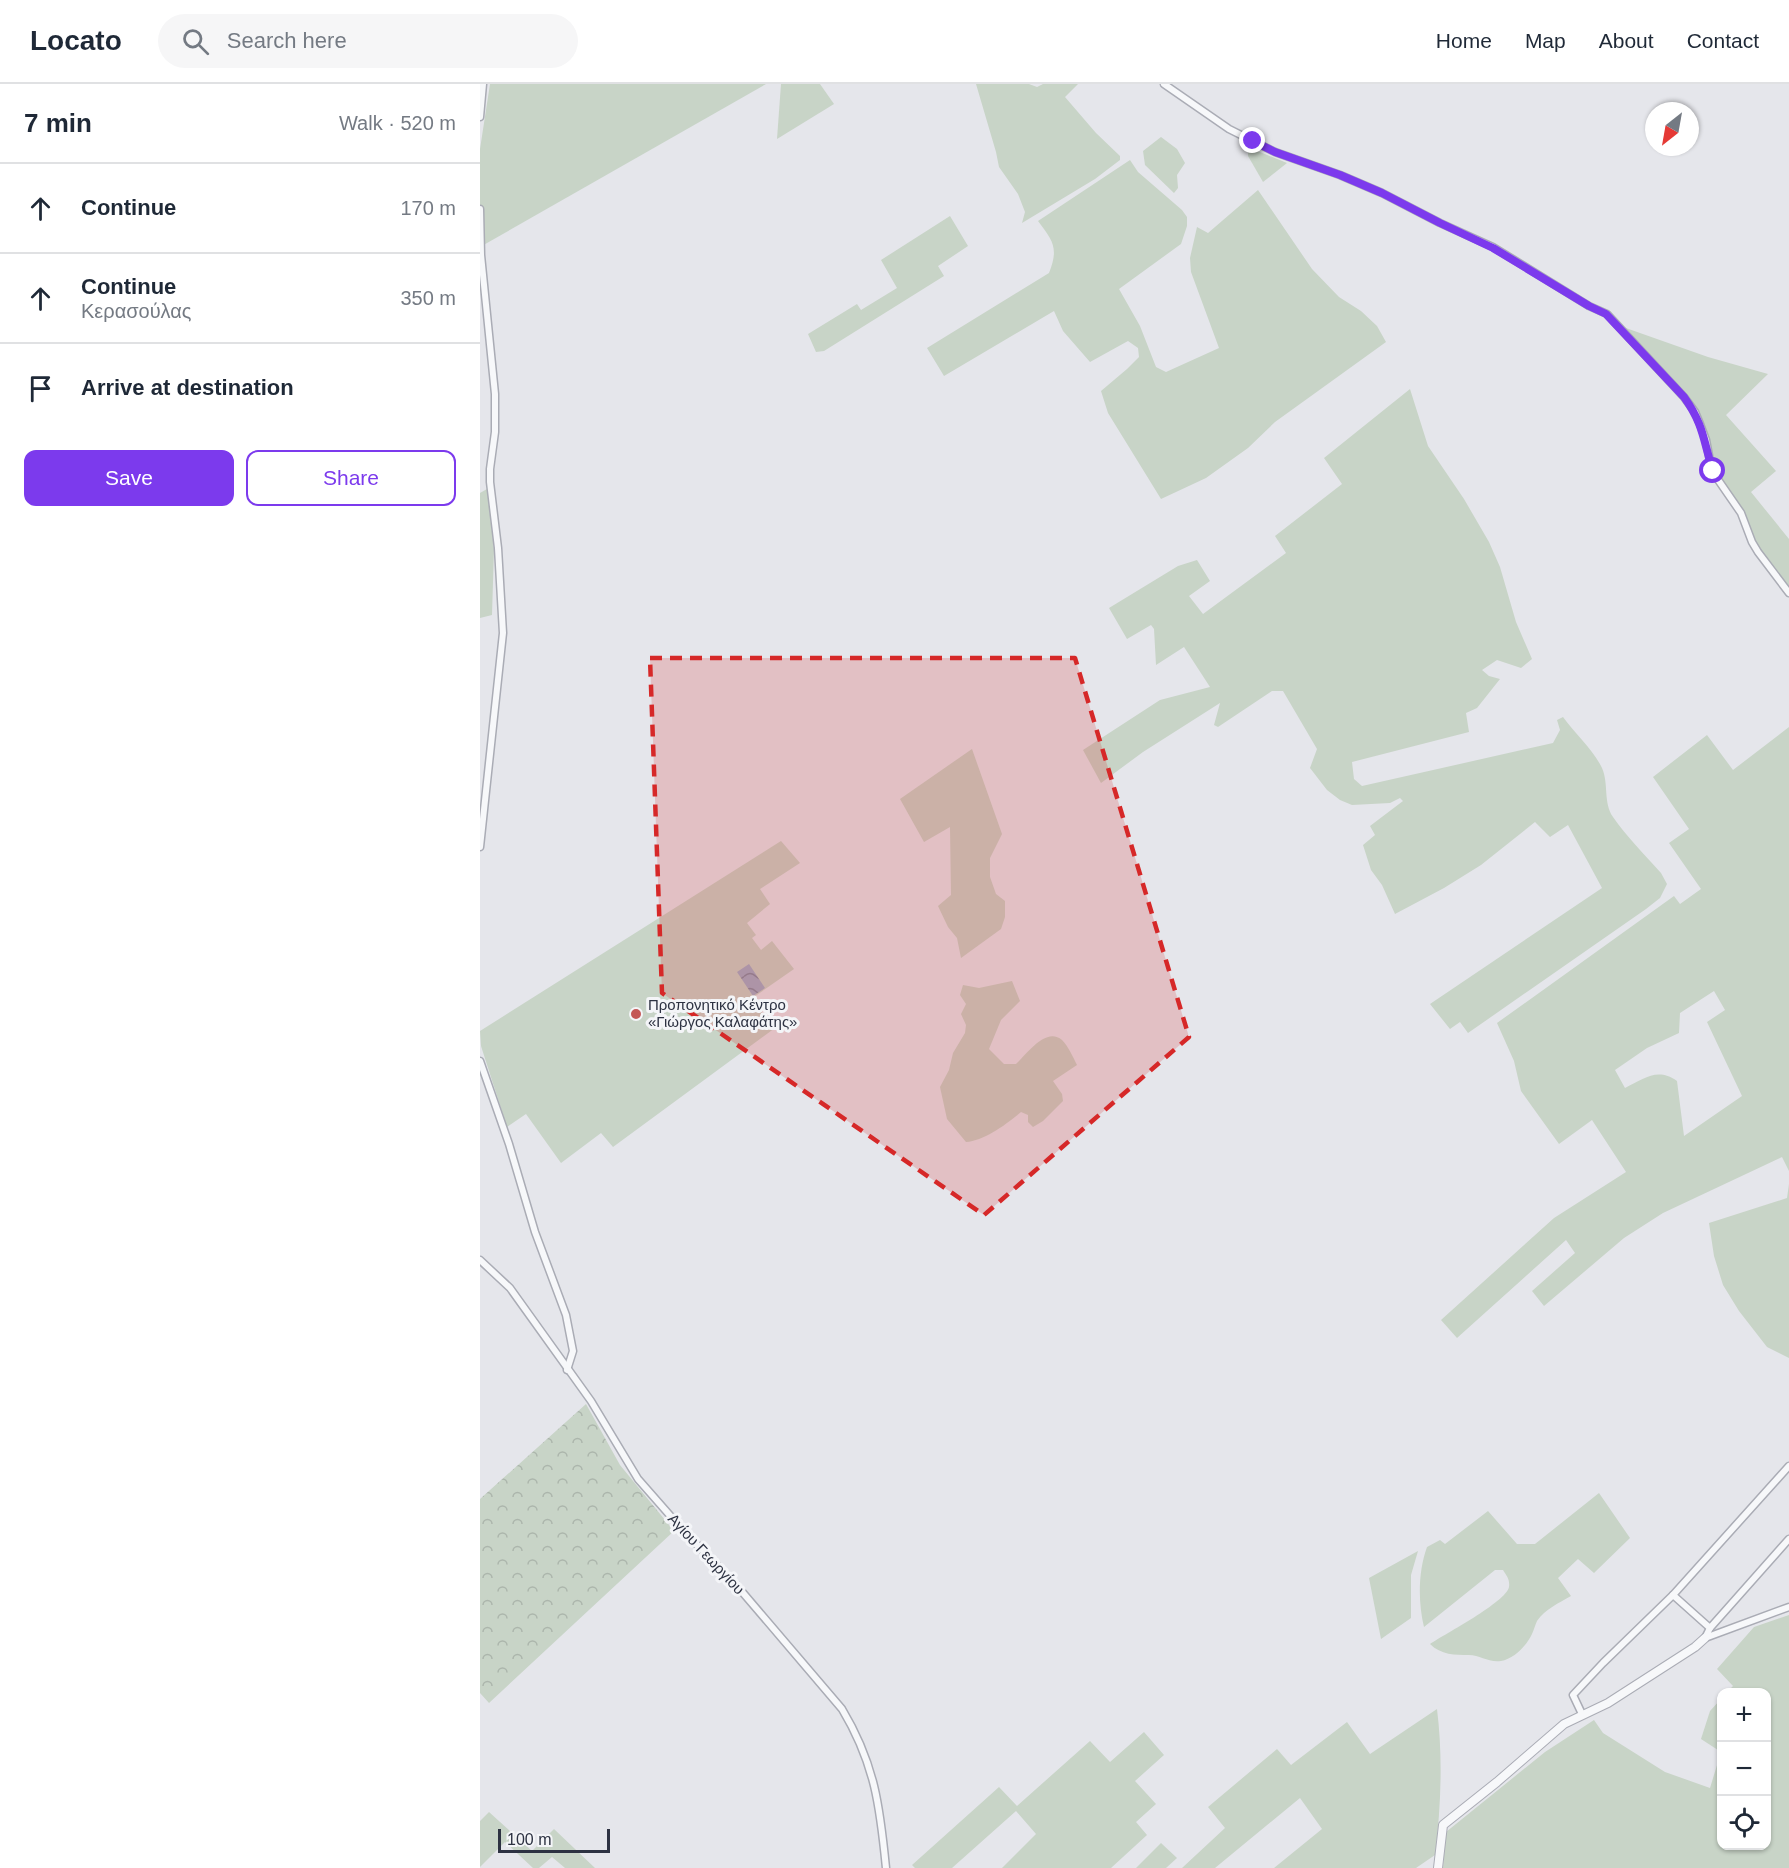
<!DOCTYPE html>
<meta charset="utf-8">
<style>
:root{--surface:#fff;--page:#f6f6f7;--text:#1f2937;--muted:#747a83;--line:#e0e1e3;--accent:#7c3aed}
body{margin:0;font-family:Arial,sans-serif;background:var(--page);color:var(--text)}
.controls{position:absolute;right:18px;bottom:18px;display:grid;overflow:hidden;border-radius:12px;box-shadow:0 2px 4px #0004}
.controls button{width:54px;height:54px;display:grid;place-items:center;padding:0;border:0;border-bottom:2px solid var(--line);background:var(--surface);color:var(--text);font:30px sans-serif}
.compass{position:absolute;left:1165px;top:18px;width:54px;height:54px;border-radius:50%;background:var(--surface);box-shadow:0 2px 4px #0004;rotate:211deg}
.scale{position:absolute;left:18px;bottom:15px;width:112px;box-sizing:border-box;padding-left:6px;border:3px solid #2d3242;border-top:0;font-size:16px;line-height:21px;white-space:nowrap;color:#2d3242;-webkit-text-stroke:4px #f4f5f8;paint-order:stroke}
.stop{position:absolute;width:18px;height:18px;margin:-14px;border:4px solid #7c3aed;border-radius:50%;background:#fff}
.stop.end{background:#7c3aed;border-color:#fff;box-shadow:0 2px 6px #0008}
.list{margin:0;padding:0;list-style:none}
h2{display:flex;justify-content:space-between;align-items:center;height:78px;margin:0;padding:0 24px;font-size:26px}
h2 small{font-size:20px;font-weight:400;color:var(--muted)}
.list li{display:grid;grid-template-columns:39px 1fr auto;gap:18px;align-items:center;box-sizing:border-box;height:90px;padding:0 24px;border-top:2px solid var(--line)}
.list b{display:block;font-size:22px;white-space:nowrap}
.list p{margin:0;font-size:20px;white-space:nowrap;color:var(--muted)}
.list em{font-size:20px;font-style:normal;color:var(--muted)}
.actions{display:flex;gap:12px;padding:18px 24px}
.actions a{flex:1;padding:14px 0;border:2px solid var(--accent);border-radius:12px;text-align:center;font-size:21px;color:var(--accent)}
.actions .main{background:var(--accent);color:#fff}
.icon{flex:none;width:33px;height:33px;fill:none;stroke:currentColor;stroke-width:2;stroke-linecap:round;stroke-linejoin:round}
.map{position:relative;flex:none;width:1309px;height:1784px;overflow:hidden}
header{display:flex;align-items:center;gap:36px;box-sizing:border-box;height:84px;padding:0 30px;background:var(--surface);border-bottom:2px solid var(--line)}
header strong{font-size:28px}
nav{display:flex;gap:33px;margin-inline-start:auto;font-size:21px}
.search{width:420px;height:54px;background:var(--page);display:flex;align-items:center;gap:15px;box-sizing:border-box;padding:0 21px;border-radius:33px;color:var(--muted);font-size:22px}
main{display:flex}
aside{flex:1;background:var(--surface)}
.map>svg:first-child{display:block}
</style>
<header>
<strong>Locato</strong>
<div class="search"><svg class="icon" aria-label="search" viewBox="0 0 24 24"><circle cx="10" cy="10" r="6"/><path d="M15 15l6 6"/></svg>Search here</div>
<nav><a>Home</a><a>Map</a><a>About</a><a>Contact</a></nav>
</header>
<main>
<aside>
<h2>7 min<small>Walk · 520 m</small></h2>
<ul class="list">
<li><svg class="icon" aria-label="ahead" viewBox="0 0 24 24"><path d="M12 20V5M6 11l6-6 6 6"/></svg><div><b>Continue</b></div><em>170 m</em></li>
<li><svg class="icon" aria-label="ahead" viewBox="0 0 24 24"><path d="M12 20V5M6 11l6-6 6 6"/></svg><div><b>Continue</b><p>Κερασούλας</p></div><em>350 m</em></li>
<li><svg class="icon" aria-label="arrive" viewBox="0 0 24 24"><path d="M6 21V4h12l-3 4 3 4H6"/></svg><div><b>Arrive at destination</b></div></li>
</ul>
<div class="actions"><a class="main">Save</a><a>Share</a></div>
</aside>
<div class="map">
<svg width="1309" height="1784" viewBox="0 0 1309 1784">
<defs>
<pattern id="park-crowns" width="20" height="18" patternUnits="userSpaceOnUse" patternTransform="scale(1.5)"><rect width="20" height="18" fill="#c8d4c7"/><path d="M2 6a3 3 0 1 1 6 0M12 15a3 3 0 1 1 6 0" fill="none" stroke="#acb6ac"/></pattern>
<pattern id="water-waves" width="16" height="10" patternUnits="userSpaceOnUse" patternTransform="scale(1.5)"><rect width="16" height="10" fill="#a3afc7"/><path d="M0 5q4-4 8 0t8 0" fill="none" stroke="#858fa3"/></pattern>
</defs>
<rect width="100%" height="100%" fill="#e5e6eb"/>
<!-- green -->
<g fill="#c8d4c7" fill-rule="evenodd">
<polygon points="10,0 286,0 0,163 0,65"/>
<polygon points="301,0 340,0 354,20 297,55"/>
<polygon points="496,0 549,0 557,3 563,0 598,0 585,13 616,49 640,72 640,76 615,95 542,139 545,128 538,110 519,83 516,68"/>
<polygon points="681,53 697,65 705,79 697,91 698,104 694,109 665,81 663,67"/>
<polygon points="772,65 775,66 807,79 783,98 768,72 768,69"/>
<path d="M650,76L658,88L702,126L707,133V142L701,160L639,205L660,242L676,283L686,288L739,264L711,188L710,174L717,143L728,149L778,106L832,185L859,213L881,227L897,242L906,258L795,338L768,364L726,394L681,415L628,329L621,307L647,285L659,273L658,264L648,257L610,278L583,247L574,227L464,292L447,264L569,189C579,164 573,157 558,137Z"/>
<polygon points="470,132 488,162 458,182 464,192 344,267 336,268 328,250 377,220 381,226 417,204 401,176"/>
<polygon points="1143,243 1228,273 1288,290 1246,331 1296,387 1271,408 1309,455 1309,502 1281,468 1234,386 1218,330"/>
<path d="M930,305L948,362L984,415L1009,458L1020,483L1036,538L1052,575L1041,584L1017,576L1002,586L1009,592L1020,595L997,624L986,629L989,648L872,678L874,695L882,702L1073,659L1080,646L1077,636L1083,633C1095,650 1113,665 1122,684C1129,700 1123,718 1133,733C1147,753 1165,771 1181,789L1187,800L1180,814L1166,825L988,949L980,938L970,945L950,920L1122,804L1088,741L1070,753L1055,738L1001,781L964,804L915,830L902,801L891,786L883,761L895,751L890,742L923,717L920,714L910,719L872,721L860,716L847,706L830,684L837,665L803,607H792L738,643L734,641L740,619L663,668L621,699L603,666L680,616L730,603L704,563L676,581L674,545L671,541L647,555L629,524L698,482L717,476L730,497L709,512L723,530L806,469L795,452L862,400L844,374Z"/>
<polygon points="7,405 14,465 12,531 0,534 0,409"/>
<path d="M1309,643V1087L1302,1073L1183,1129L1144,1154L1064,1222L1052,1207L1095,1169L1086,1156L977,1254L961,1236L1074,1134L1146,1088L1112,1036L1079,1060L1041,1007L1034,977L1017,939L1194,812L1200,820L1221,805L1189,759L1209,745L1173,693L1227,651L1253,686ZM1234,907L1245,926L1227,938L1262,1012L1204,1052L1197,997C1177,983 1164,995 1145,1004L1135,986L1167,964L1199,949L1200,929Z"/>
<polygon points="492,665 522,750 510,774 510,793 516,810 525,817 525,833 521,845 481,874 477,854 468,843 458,822 471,811 470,743 444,758 420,715"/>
<polygon points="301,757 320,779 280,805 290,820 267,839 276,851 272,854 281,866 292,857 314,885 271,915 295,944 133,1063 121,1049 81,1079 46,1030 27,1043 1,962 0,947"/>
<path d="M532,897L540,917L521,936L509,965L524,980H536C546,971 566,942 582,956C588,962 593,973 597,981L573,997L582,1010L583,1017L563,1037L553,1043L548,1038V1031L541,1028C527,1040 504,1057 486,1058L467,1035L460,1003L469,986L473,969L485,949L486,941L481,930L486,920L480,911L483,901L499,904Z"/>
<polygon points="1309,1100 1309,1274 1287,1263 1259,1227 1243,1201 1234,1172 1229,1139 1307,1114"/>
<path d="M1119,1409L1150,1454L1114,1489L1098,1475L1078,1494L1091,1512C1079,1519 1065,1525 1057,1537C1055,1541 1054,1546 1052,1550C1047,1561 1034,1575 1021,1577C1009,1579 1000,1571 989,1571C975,1571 961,1571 950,1560C965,1550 1026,1518 1029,1503C1030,1496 1027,1492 1023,1486H1015L944,1543C938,1518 938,1488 947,1463L960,1456L965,1460L1008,1427L1037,1460H1055Z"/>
<polygon points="938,1467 931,1491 931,1534 901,1555 889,1494"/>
<polygon points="1309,1531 1309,1784 963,1784 966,1748 1065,1668 1114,1636 1123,1649 1185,1688 1230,1704 1241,1668 1242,1762 1286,1762 1286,1608 1247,1608 1253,1602 1237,1585 1274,1543"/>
<polygon points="1241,1615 1242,1668 1241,1668 1221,1655 1230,1627"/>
<path d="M957,1625C963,1673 961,1723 955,1771L936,1784H794L842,1745L820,1714L735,1784H702L745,1744L728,1723L797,1665L811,1681L867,1638L890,1670Z"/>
<polygon points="664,1648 684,1671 655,1697 676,1720 656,1738 667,1751 631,1784 522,1784 556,1750 536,1727 472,1784 435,1784 432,1781 519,1703 537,1722 610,1657 630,1678"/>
<polygon points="9,1728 52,1767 74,1745 115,1784 85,1784 72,1773 59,1784 53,1784 25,1758 0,1783 0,1737"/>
<polygon points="681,1759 697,1774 686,1784 656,1784"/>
</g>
<!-- park -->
<polygon fill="url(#park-crowns)" points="106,1320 140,1381 194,1447 9,1619 0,1609 0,1415"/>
<!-- water -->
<polygon fill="url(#water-waves)" points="269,880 285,904 273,912 257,888"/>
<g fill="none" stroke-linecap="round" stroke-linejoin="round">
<defs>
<g id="minor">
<polyline points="684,0 749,45 795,68 860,91 902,109 960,139 1013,163 1109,222 1127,230 1204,313 1215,328 1220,340 1226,356 1232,387 1261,429 1272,458 1278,468 1309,509"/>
<polyline points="0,33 3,0"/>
<polyline points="0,125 1,171 15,310 15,348 10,385 10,398 18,464 23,549 0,763"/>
<polyline points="0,977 29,1060 55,1148 86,1231 93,1267 87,1286"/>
<path d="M0,1176L30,1204L111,1317L158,1395L201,1444L258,1503L362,1625C395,1680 400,1723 406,1784"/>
<polyline points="1193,1511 1230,1544"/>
<polyline points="1225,1554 1230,1544 1309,1455"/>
<polyline points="1225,1554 1309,1523"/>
<polyline points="1102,1630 1093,1611 1123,1579 1193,1511 1309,1382"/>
</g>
<polyline id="tertiary" points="958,1784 963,1741 1017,1698 1084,1640 1128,1619 1215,1563 1225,1554"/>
</defs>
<!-- minor casing -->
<use href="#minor" stroke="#aaacb5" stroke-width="9"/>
<!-- tertiary casing -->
<use href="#tertiary" stroke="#aaacb5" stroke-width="10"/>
<!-- minor -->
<use href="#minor" stroke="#f7f8fa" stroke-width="6"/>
<!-- tertiary -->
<use href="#tertiary" stroke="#f7f8fa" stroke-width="8"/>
</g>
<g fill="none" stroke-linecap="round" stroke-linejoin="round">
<!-- route -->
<path stroke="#7c3aed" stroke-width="8" d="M773,57L795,68L860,91L902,109L960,139L1013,164L1109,222L1126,230L1204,313C1224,341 1223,356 1233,387"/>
</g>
<!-- marked area -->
<path fill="#d62828" fill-opacity="0.2" stroke="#d62828" stroke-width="4.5" stroke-dasharray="12 8" stroke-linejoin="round" d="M170,574H595L709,953L504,1131L182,909Z"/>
<!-- markers -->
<circle fill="#c45756" stroke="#f4f5f8" stroke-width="2" cx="156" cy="930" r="6"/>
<g text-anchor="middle" stroke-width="6" stroke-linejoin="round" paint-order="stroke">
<!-- poi labels -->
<g font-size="15" fill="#2d3242" stroke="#f4f5f8" text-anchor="start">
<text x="168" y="926">Προπονητικό Κέντρο<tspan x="168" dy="17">«Γιώργος Καλαφάτης»</tspan></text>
</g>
<!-- street labels -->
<g font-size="15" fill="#2d3242" stroke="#f4f5f8">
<text transform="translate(226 1470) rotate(47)" y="5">Αγίου Γεωργίου</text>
</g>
</g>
</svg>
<div class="controls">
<button>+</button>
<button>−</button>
<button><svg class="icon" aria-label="locate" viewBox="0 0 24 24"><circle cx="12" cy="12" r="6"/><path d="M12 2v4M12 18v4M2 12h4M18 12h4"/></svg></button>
</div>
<svg class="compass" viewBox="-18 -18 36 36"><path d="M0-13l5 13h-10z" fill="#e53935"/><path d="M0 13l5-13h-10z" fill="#747a83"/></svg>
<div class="scale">100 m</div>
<div class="stop" style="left:1233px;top:387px"></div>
<div class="stop end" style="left:773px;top:57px"></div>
</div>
</main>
